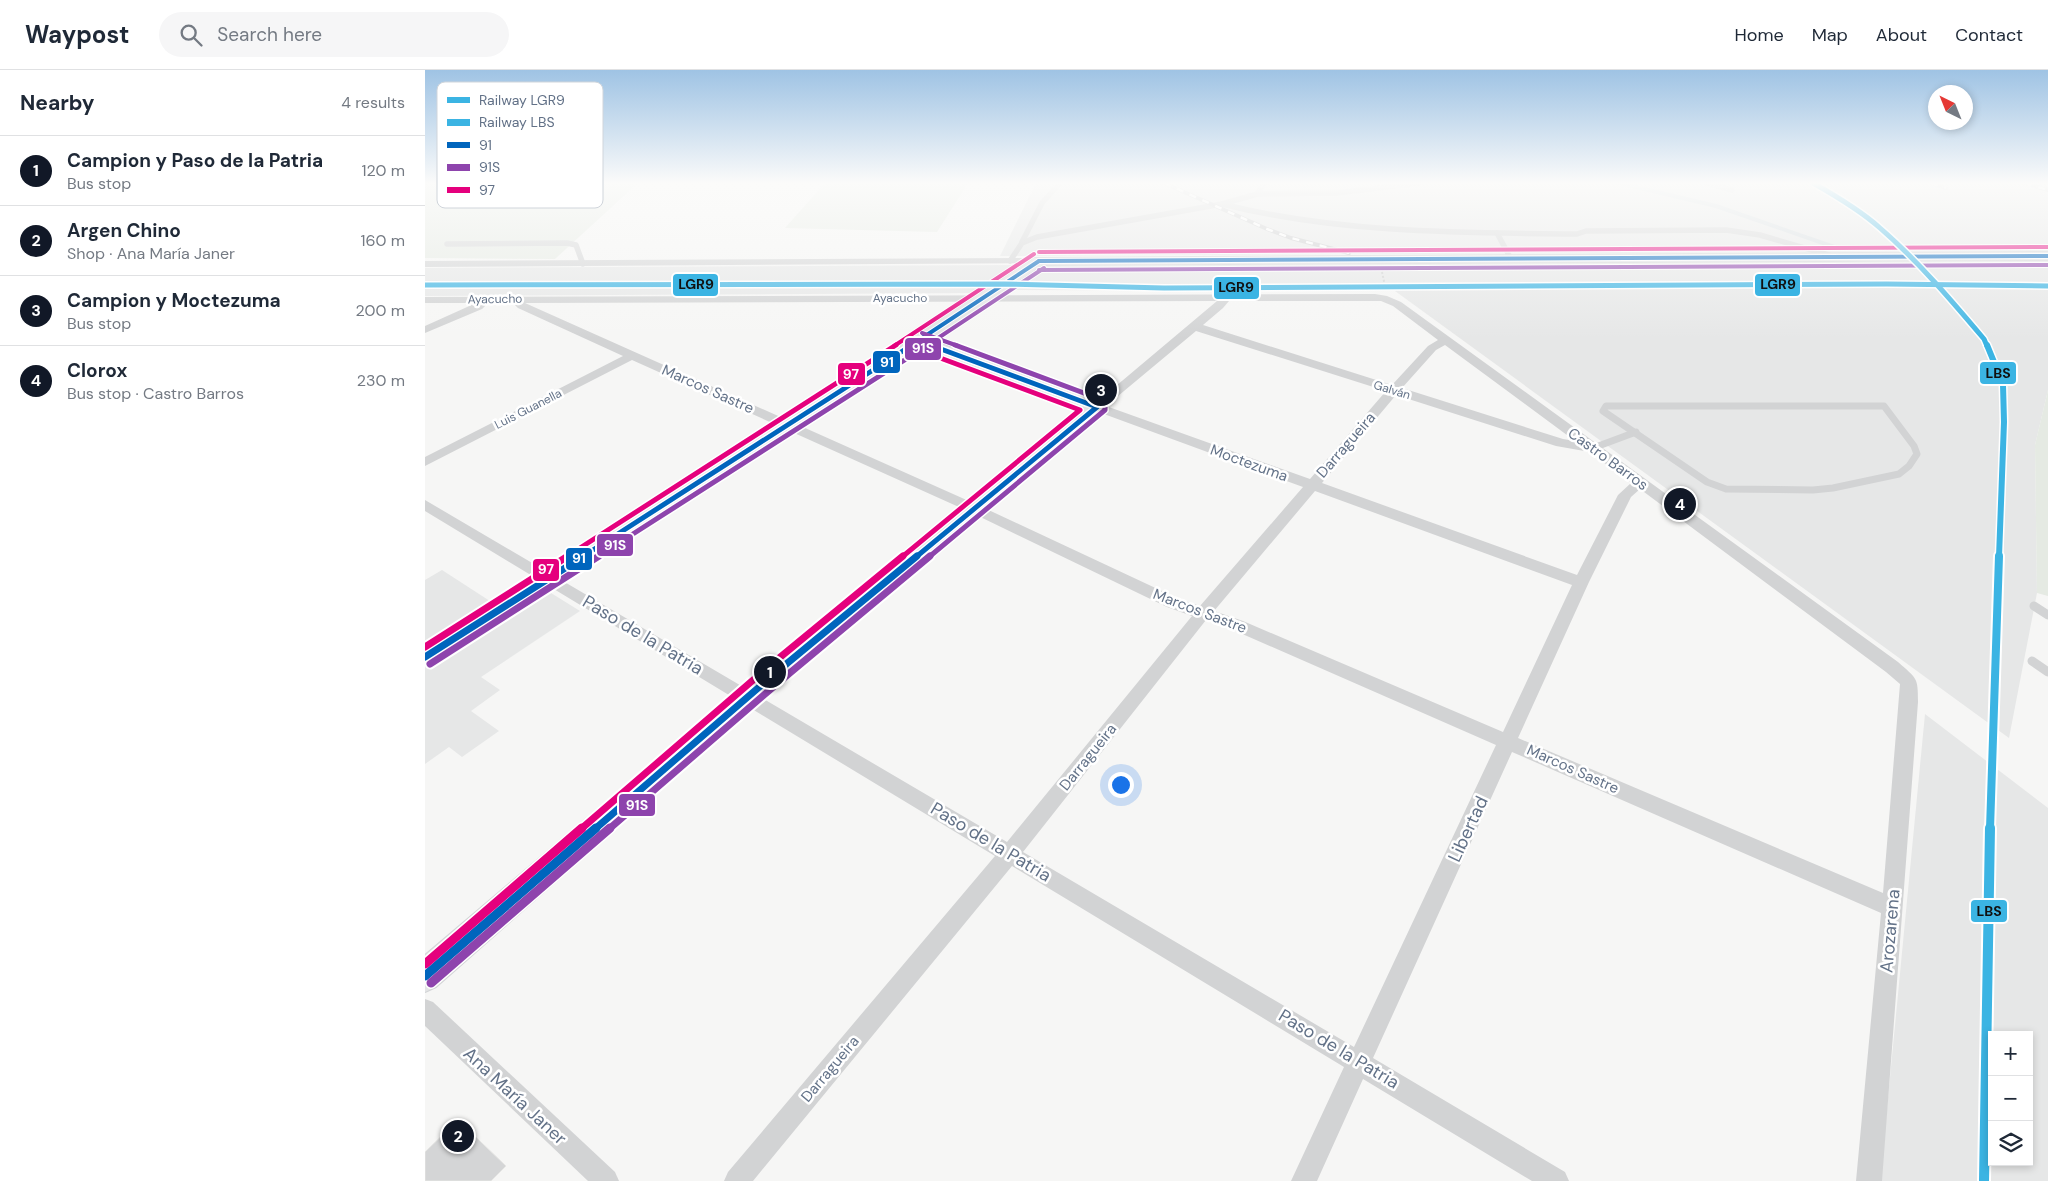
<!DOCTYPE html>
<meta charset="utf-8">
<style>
:root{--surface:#fff;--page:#f6f6f7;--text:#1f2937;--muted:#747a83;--line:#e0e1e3;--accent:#111827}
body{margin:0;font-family:"DM Sans",sans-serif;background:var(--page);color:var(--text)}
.controls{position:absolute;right:15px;bottom:15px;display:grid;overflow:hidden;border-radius:0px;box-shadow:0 2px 8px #0003}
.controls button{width:45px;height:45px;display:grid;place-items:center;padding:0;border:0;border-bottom:1px solid var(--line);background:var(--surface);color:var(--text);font:25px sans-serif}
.compass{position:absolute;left:1503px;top:15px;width:45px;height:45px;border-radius:50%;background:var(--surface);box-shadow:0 2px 8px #0003;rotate:317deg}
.you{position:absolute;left:695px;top:714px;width:18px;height:18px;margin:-12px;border:4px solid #fff;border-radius:50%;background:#1a73e8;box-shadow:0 0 0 8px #1a73e833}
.badge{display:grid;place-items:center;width:32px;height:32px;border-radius:50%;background:var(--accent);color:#fff;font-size:16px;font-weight:700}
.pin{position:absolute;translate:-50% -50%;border:2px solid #fff;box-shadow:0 1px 5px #0006}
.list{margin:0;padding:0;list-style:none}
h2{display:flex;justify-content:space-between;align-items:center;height:65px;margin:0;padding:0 20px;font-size:21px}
h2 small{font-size:16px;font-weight:400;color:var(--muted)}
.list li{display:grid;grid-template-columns:32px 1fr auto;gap:15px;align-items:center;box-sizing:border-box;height:70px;padding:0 20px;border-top:1px solid var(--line)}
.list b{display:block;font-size:19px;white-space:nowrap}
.list p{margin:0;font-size:16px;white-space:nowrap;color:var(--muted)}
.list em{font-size:16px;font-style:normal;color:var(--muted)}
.icon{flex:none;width:28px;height:28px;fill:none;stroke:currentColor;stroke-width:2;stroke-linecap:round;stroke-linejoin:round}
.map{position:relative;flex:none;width:1623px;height:1111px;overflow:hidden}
header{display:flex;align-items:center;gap:30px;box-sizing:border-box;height:70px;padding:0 25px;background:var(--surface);border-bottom:1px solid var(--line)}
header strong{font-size:24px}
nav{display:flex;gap:28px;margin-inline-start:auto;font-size:18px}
.search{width:350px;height:45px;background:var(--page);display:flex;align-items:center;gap:12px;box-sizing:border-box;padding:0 18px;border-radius:28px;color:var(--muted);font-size:19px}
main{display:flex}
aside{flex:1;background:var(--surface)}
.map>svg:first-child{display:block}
</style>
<header>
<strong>Waypost</strong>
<div class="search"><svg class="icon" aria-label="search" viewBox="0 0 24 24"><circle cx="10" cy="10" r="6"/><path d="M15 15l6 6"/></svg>Search here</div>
<nav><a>Home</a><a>Map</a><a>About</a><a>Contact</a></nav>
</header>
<main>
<aside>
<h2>Nearby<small>4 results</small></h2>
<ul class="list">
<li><span class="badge">1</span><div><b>Campion y Paso de la Patria</b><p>Bus stop</p></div><em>120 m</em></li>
<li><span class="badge">2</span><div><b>Argen Chino</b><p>Shop · Ana María Janer</p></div><em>160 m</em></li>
<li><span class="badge">3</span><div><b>Campion y Moctezuma</b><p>Bus stop</p></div><em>200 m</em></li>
<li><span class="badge">4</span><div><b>Clorox</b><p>Bus stop · Castro Barros</p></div><em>230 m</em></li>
</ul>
</aside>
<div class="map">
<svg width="1623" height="1111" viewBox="0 0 1623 1111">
<rect width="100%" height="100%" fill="#f6f6f5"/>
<!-- built -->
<g fill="#e6e7e7" fill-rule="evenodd">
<polygon points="611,113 1623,113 1623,181 575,186"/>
<polygon points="1623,191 1623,320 1610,375 1612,523 1584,668 970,221 586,220 619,196"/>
<polygon points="595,195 552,223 0,226 0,198"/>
<polygon points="17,500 71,535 0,581 0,510"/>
<polygon points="119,522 126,523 155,541 56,607 75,620 46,641 74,661 37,687 24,677 0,694 0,595"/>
<path d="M1500,644L1623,738V1111H1455ZM1567,965H1604V1092H1567Z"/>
</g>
<!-- green -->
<g fill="#e5eae3">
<polygon points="0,113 213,113 130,189 0,188"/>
<polygon points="400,113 543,113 512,162 360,158"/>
<polygon points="1623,320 1623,526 1612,523 1610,375"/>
</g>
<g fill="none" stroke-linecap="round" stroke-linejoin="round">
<!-- stream -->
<polyline stroke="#d3dade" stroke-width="4" points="1194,113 1291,136 1415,179"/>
</g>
<!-- building -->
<polygon fill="#d4d5d6" stroke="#e6e6e4" points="33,1050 81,1096 66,1111 0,1111 0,1082"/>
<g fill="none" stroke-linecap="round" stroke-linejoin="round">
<defs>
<polygon id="secondary" points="1623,182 1623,190 617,195 507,270 679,333 681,337 679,341 357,612 11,917 0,922 0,885 339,598 659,338 496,277 9,594 0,596 0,575 488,267 609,188"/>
</defs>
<!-- secondary casing -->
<use href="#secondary" stroke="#d2d4d6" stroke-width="2"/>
<!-- path -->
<polyline stroke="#d0d0d0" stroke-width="2" stroke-dasharray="2 2" stroke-linecap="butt" points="957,202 960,216"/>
<!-- lane-far2 -->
<g stroke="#d2d3d4" stroke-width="5.5">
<path d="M840,113L832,124L797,134C912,163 1034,163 1152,164L1161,161L1301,160L1335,165L1407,186"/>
<polyline points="1282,113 1307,120"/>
<polyline points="832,124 912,123 994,113"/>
<polyline points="1072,163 1086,189"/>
<polyline points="597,172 617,133 635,113"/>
<polyline points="22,174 142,173 151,175 158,194"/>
<polyline points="585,191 597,173 612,167 797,134"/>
</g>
<!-- lane-far1 -->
<g stroke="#d2d3d4" stroke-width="7">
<polygon points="1181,336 1459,336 1489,376 1492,384 1484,396 1474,404 1408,418 1388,420 1301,419 1282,412 1178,341"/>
<polyline points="1168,378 1211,362"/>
</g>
<!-- lane -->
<g stroke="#d2d3d4" stroke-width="9">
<polyline points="1609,536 1623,545"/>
<polyline points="1607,591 1623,602"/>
</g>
<!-- street -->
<g fill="#d2d3d4" fill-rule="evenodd">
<polygon points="614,188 618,189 619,191 618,193 0,197 0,191"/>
<path d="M950,224L962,226L976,232L1473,592C1492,609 1493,607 1493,632L1457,1111H1431L1456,843L1087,682L948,988L1140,1102L1144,1111H1107L938,1009L892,1111H866L919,997L587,796L328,1111H299L303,1102L570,786L0,441V430L582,772L767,546L742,537L545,442L207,290L0,396V387L198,286L93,238L88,233H63L57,239L0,263V256L51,233H0V227ZM792,231L666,337L668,340L878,417L775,536L754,529L555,436L100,233ZM804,231H956L968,236L1013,270L1003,276L967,315L778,255L798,238ZM771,261L961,321L885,409L681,336ZM1020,275L1150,371L1138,369L977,318L1011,280ZM971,325L1131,376L1165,382L1206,413L1193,425L1152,505L897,413ZM1215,419L1461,602L1475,614L1458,823L1093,668L1164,512L1206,427ZM890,421L1147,515L1078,662L818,551L789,541ZM781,550L806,559L1071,675L929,977L598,782Z"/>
<polygon points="0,929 8,932 190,1102 194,1111 163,1111 0,956"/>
</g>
<!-- secondary -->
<use href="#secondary" fill="#e3e4e5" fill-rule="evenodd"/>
<defs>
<g id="rail">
<polyline points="739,113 842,159 866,168 924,183"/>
<polyline points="1506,113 1521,118"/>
<polyline points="1600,113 1623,120"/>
</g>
</defs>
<!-- rail casing -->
<use href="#rail" stroke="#c7c8ca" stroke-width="4"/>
<!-- rail -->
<use href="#rail" stroke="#fff" stroke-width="2.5" stroke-dasharray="7" stroke-linecap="butt"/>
<defs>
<g id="bus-1-far3">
<polyline points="614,191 1623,186"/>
<polyline points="494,271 509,276"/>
<polyline points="485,276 614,191"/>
</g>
<g id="bus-1-far2">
<polyline points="157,487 487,275"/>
<polyline points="491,487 672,337 505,275"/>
</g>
<g id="bus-1-far1">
<polyline points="0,587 159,486"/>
<polyline points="170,759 348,605 492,486"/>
</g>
<polyline id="bus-1" points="0,906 171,758"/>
<g id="bus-2-far3">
<polyline points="614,200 1623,195"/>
<polyline points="497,263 533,276"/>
<polyline points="501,276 619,198"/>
</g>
<g id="bus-2-far2">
<polyline points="172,487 503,275"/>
<polyline points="504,487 680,340 680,333 675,329 530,275"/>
</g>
<g id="bus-2-far1">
<polyline points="5,594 174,486"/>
<polyline points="184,759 354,612 505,486"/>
</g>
<polyline id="bus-2" points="6,913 185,758"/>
<g id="bus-3-far3">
<polyline points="614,182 1623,177"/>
<polyline points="469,276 609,184"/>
</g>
<g id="bus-3-far2">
<polyline points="141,487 471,275"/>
<polyline points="477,487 655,340 491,279"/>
</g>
<g id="bus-3-far1">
<polyline points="0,577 143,486"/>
<polyline points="156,759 342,598 478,486"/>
</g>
<polyline id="bus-3" points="0,894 157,758"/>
</defs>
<!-- bus-1-far3 casing -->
<use href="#bus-1-far3" stroke="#fff" stroke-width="6"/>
<!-- bus-1-far2 casing -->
<use href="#bus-1-far2" stroke="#fff" stroke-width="8"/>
<!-- bus-1-far1 casing -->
<use href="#bus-1-far1" stroke="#fff" stroke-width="11"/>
<!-- bus-1 casing -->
<use href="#bus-1" stroke="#fff" stroke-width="12"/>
<!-- bus-2-far3 casing -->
<use href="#bus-2-far3" stroke="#fff" stroke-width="6"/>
<!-- bus-2-far2 casing -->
<use href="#bus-2-far2" stroke="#fff" stroke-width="8"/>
<!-- bus-2-far1 casing -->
<use href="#bus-2-far1" stroke="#fff" stroke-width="11"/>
<!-- bus-2 casing -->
<use href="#bus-2" stroke="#fff" stroke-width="12"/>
<!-- bus-3-far3 casing -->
<use href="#bus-3-far3" stroke="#fff" stroke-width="6"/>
<!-- bus-3-far2 casing -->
<use href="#bus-3-far2" stroke="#fff" stroke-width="8"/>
<!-- bus-3-far1 casing -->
<use href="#bus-3-far1" stroke="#fff" stroke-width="11"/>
<!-- bus-3 casing -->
<use href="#bus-3" stroke="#fff" stroke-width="12"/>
<!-- bus-1-far3 -->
<use href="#bus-1-far3" stroke="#0065bd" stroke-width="4"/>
<!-- bus-1-far2 -->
<use href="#bus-1-far2" stroke="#0065bd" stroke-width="5"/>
<!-- bus-1-far1 -->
<use href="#bus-1-far1" stroke="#0065bd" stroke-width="7"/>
<!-- bus-1 -->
<use href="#bus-1" stroke="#0065bd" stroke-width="9"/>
<!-- bus-2-far3 -->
<use href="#bus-2-far3" stroke="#8e44ad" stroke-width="4"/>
<!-- bus-2-far2 -->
<use href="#bus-2-far2" stroke="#8e44ad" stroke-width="5"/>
<!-- bus-2-far1 -->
<use href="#bus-2-far1" stroke="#8e44ad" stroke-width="7"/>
<!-- bus-2 -->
<use href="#bus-2" stroke="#8e44ad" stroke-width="9"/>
<!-- bus-3-far3 -->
<use href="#bus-3-far3" stroke="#e5007d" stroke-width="4"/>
<!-- bus-3-far2 -->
<use href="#bus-3-far2" stroke="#e5007d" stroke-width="5"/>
<!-- bus-3-far1 -->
<use href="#bus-3-far1" stroke="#e5007d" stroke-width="7"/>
<!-- bus-3 -->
<use href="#bus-3" stroke="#e5007d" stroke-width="9"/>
<defs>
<polyline id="rail-1" points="0,215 580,214 739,218 1462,214 1623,216"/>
<path id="rail-2-far3" d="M1388,113C1411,126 1435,140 1455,158C1493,191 1526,230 1559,269L1562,276"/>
<polyline id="rail-2-far2" points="1562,275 1578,314 1579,352 1574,487"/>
<polyline id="rail-2-far1" points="1565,759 1574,486"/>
<polyline id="rail-2" points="1559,1111 1565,758"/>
</defs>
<!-- rail-1 casing -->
<use href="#rail-1" stroke="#fff" stroke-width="8"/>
<!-- rail-2-far3 casing -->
<use href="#rail-2-far3" stroke="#fff" stroke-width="8"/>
<!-- rail-2-far2 casing -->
<use href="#rail-2-far2" stroke="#fff" stroke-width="9"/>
<!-- rail-2-far1 casing -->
<use href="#rail-2-far1" stroke="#fff" stroke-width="12"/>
<!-- rail-2 casing -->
<use href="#rail-2" stroke="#fff" stroke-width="14"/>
<!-- rail-1 -->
<use href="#rail-1" stroke="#3bb4e3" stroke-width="5"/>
<!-- rail-2-far3 -->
<use href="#rail-2-far3" stroke="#3bb4e3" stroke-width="5"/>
<!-- rail-2-far2 -->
<use href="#rail-2-far2" stroke="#3bb4e3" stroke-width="6"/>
<!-- rail-2-far1 -->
<use href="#rail-2-far1" stroke="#3bb4e3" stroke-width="8"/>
<!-- rail-2 -->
<use href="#rail-2" stroke="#3bb4e3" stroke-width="10"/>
</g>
<!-- sky -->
<linearGradient id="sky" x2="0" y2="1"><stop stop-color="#9fc3e4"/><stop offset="0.42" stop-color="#fbfbfa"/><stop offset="1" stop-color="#fbfbfa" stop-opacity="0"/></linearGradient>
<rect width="1623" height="269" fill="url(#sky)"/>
<g text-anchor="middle" stroke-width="5" stroke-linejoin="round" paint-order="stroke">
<!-- far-street labels -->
<g font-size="12" fill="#637288" stroke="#fff">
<text x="475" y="232">Ayacucho</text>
<text transform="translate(70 229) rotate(-1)" y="4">Ayacucho</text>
<text transform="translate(967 320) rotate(17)" y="4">Galván</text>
<text transform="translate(103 339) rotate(-27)" y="4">Luis Guanella</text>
</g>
<!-- street labels -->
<g font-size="15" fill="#637288" stroke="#fff">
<text transform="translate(283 319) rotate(24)" y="5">Marcos Sastre</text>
<text transform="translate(921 375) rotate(-49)" y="5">Darragueira</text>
<text transform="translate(1183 389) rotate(36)" y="5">Castro Barros</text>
<text transform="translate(824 393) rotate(20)" y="5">Moctezuma</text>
<text transform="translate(775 541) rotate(21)" y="5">Marcos Sastre</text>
<text transform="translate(663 687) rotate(-51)" y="5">Darragueira</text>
<text transform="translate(1148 699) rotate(24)" y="5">Marcos Sastre</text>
<text transform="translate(405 999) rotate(-50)" y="5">Darragueira</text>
</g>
<!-- near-street labels -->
<g font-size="18" fill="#637288" stroke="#fff">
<text transform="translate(218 565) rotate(31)" y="6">Paso de la Patria</text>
<text transform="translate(1043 759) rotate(-65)" y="6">Libertad</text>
<text transform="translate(566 772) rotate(31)" y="6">Paso de la Patria</text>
<text transform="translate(1465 861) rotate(-85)" y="6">Arozarena</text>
<text transform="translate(914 979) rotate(31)" y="6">Paso de la Patria</text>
<text transform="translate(90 1026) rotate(43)" y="6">Ana María Janer</text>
</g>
</g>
<!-- legend -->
<rect x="12" y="12" width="166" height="126" rx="8" fill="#fff" stroke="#d0d5db" stroke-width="1"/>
<rect x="22" y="27" width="23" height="6" fill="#3bb4e3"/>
<rect x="22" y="49" width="23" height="7" fill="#3bb4e3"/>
<rect x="22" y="72" width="23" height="6" fill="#0065bd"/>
<rect x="22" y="94" width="23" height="7" fill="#8e44ad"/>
<rect x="22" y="117" width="23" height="6" fill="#e5007d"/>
<g font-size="14" fill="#637288">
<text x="54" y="35">Railway LGR9</text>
<text x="54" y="57">Railway LBS</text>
<text x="54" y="80">91</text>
<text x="54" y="102">91S</text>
<text x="54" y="125">97</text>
</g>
<g stroke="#fff" stroke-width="2">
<rect x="247" y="203" width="47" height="24" rx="5" fill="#3bb4e3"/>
<rect x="1329" y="203" width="47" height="24" rx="5" fill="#3bb4e3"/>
<rect x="788" y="206" width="47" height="24" rx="5" fill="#3bb4e3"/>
<rect x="479" y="267" width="38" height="24" rx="5" fill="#8e44ad"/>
<rect x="447" y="280" width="29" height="24" rx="5" fill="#0065bd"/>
<rect x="1554" y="291" width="38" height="24" rx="5" fill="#3bb4e3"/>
<rect x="412" y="292" width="29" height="24" rx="5" fill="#e5007d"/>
<rect x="171" y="463" width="38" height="24" rx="5" fill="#8e44ad"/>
<rect x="140" y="477" width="28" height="24" rx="5" fill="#0065bd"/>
<rect x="107" y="488" width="28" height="24" rx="5" fill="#e5007d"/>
<rect x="193" y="723" width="38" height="24" rx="5" fill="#8e44ad"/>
<rect x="1545" y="829" width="38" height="24" rx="5" fill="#3bb4e3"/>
</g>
<g font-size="14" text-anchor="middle" font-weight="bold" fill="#fff">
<text x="498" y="283">91S</text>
<text x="462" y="297">91</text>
<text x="426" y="309">97</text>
<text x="190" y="480">91S</text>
<text x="154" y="493">91</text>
<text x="121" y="504">97</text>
<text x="212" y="740">91S</text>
</g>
<g font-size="14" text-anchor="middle" font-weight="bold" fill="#111">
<text x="271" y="219">LGR9</text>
<text x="1353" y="219">LGR9</text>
<text x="811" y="222">LGR9</text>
<text x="1573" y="308">LBS</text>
<text x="1564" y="846">LBS</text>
</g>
</svg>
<div class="controls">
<button>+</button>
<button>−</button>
<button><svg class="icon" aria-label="layers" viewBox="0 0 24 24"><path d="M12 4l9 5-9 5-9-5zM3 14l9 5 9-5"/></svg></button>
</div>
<svg class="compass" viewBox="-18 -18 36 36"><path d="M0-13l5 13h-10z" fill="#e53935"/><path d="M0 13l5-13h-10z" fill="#747a83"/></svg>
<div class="you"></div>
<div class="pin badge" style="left:345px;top:602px">1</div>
<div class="pin badge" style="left:33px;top:1066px">2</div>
<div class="pin badge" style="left:676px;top:320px">3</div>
<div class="pin badge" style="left:1255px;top:434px">4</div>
</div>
</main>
